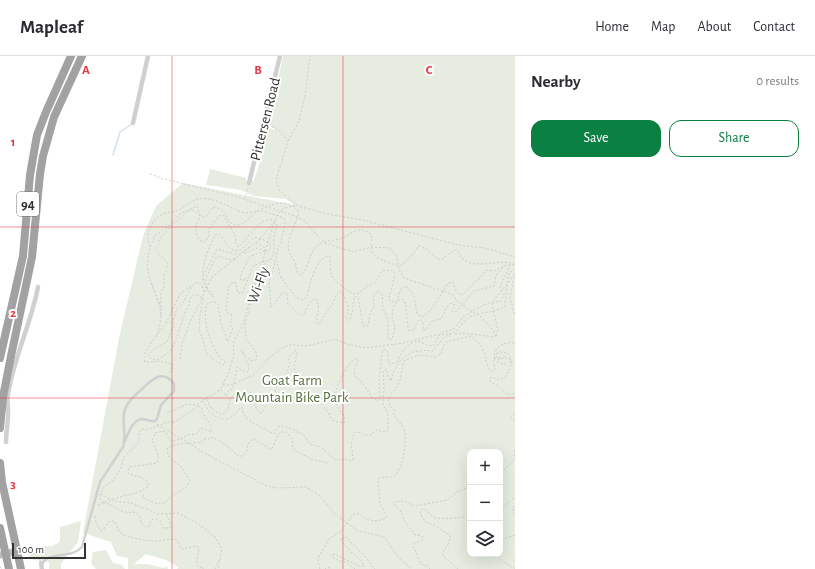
<!DOCTYPE html>
<meta charset="utf-8">
<style>
:root{--surface:#fff;--page:#f7f7f7;--text:#2b2b33;--muted:#7c7c81;--line:#e1e1e2;--accent:#0b8043}
body{margin:0;font-family:"Alegreya Sans",sans-serif;background:var(--page);color:var(--text)}
.controls{position:absolute;right:12px;bottom:12px;display:grid;overflow:hidden;border-radius:8px;box-shadow:0 4px 16px #0002}
.controls button{width:36px;height:36px;display:grid;place-items:center;padding:0;border:0;border-bottom:1px solid var(--line);background:var(--surface);color:var(--text);font:20px sans-serif}
.scale{position:absolute;left:12px;bottom:10px;width:74px;box-sizing:border-box;padding-left:4px;border:2px solid #333;border-top:0;font-size:11px;line-height:14px;white-space:nowrap;color:#333;-webkit-text-stroke:3px #fff;paint-order:stroke}
.list{margin:0;padding:0;list-style:none}
h2{display:flex;justify-content:space-between;align-items:center;height:52px;margin:0;padding:0 16px;font-size:17px}
h2 small{font-size:13px;font-weight:400;color:var(--muted)}
.actions{display:flex;gap:8px;padding:12px 16px}
.actions a{flex:1;padding:9px 0;border:1px solid var(--accent);border-radius:12px;text-align:center;font-size:14px;color:var(--accent)}
.actions .main{background:var(--accent);color:#fff}
.icon{flex:none;width:22px;height:22px;fill:none;stroke:currentColor;stroke-width:2;stroke-linecap:round;stroke-linejoin:round}
.map{position:relative;flex:none;width:515px;height:513px;overflow:hidden}
header{display:flex;align-items:center;gap:24px;box-sizing:border-box;height:56px;padding:0 20px;background:var(--surface);border-bottom:1px solid var(--line)}
header strong{font-size:19px}
nav{display:flex;gap:22px;margin-inline-start:auto;font-size:14px}
main{display:flex}
aside{flex:1;background:var(--surface)}
.map>svg:first-child{display:block}
</style>
<header>
<strong>Mapleaf</strong>
<nav><a>Home</a><a>Map</a><a>About</a><a>Contact</a></nav>
</header>
<main>
<div class="map">
<svg width="515" height="513" viewBox="0 0 515 513">
<rect width="100%" height="100%" fill="#fff"/>
<!-- green -->
<g fill="#e6ecdf" fill-rule="evenodd">
<path d="M283,0H515V513H177L178,511L166,504L146,498L134,508H147L163,512L167,510L168,513H128V502L117,500L111,486L83,477L119,282L143,180L156,150L183,127L294,149L286,143L254,140L241,134L206,129L210,113L246,122L247,128L254,124L263,97V85L270,72L276,74L270,69L267,61L279,40L277,29ZM470,396H500V498H470Z"/>
<polygon points="81,465 78,486 61,508 61,513 49,513 49,506 33,504 28,498 40,496 45,490 52,490 60,486 60,471"/>
<polygon points="106,494 113,507 122,509 125,513 96,513 91,507 93,496"/>
</g>
<g fill="none" stroke-linecap="round" stroke-linejoin="round">
<!-- stream -->
<polyline stroke="#cfe2ee" stroke-width="1.5" points="113,99 120,76 132,68"/>
<!-- path -->
<g stroke="#cdcdcd" stroke-width="1" stroke-dasharray="2 2" stroke-linecap="butt">
<path d="M268,70C278,71 283,78 288,86L276,124L279,134L298,150L327,158L363,164L458,189L485,192L515,201"/>
<polyline points="288,85 299,65 305,40 310,0"/>
<polyline points="150,118 164,123 238,141 295,160 305,165 315,177 325,187 353,196 371,191 390,192 397,201 399,214 404,222 452,238 458,246 481,261 494,275 496,281"/>
<polyline points="245,143 248,131"/>
<polyline points="256,187 263,190 266,194"/>
<path d="M150,191C145,181 150,165 161,159C167,156 175,156 181,153C187,149 192,143 200,143C211,141 224,148 235,153C238,155 242,157 246,157C266,156 278,137 298,154C300,166 285,180 289,195C290,199 293,202 295,206C297,212 295,218 302,219C308,211 309,199 316,191C324,183 332,186 342,182C349,180 352,174 361,174C366,174 369,177 372,179C372,184 370,191 372,196C374,202 394,209 400,210C407,205 414,197 418,190C428,191 432,201 441,204L454,194H457C459,197 460,200 462,202C475,215 498,202 514,208"/>
<polyline points="245,197 257,192 266,195"/>
<path d="M261,210C266,198 272,164 280,156C284,151 291,150 297,150"/>
<polyline points="515,217 510,242 515,259"/>
<polyline points="250,218 245,224 241,224 240,221 250,200 265,195"/>
<polyline points="203,224 204,218 217,193 238,199 250,191"/>
<polyline points="151,227 160,251 161,260"/>
<polyline points="255,229 260,213"/>
<path d="M213,239C209,235 205,230 206,224C207,219 214,203 218,200L230,204L237,202"/>
<path d="M214,241C193,226 206,196 216,178H219C224,183 226,190 233,194C242,198 248,184 255,182C257,181 261,183 264,184C267,186 269,187 271,190L268,196"/>
<path d="M160,248L149,221L147,208L150,191L155,180L167,171L180,158L197,150L200,159L203,161L207,160L213,151C229,153 225,167 235,169C246,171 251,155 262,155C265,156 268,157 271,158C276,159 281,160 285,164V170L280,189L278,192L276,203L281,222L297,242L301,244L305,243L307,240C310,230 316,197 330,201C331,207 330,213 331,218C334,226 347,234 353,238L359,237L367,230L375,227L381,216L385,214L393,215L395,219L389,242L390,245L395,246L397,244L401,233L406,230L414,239L417,258L422,261C432,257 442,236 448,227L453,226C456,232 454,237 462,239L481,221L486,214L494,215L503,210L515,208"/>
<path d="M161,251V236L164,231V220L167,213V207L156,194V191L159,188V183L165,178L171,169L180,163L188,155L194,154L200,160C196,171 192,176 202,186H205L209,180V173L220,159H223L236,180V184L235,186L237,190H240C247,182 268,151 277,169C276,174 274,178 274,183C273,191 277,197 270,203"/>
<polyline points="161,252 161,263"/>
<polyline points="455,278 462,277 495,281"/>
<polyline points="156,280 165,269 180,238 194,228 198,226 202,230 204,236"/>
<polyline points="496,280 498,274 492,249 494,244 515,218"/>
<path d="M505,300L498,302L496,300L497,297C515,290 515,319 499,324L491,321L490,325C493,328 498,330 501,333C507,338 506,341 515,337"/>
<polyline points="180,303 182,288 190,266 200,247 211,222 260,183 274,166"/>
<polyline points="155,304 149,301 148,299 153,294 167,286 171,275 174,271 173,266 177,252 183,247 191,231"/>
<polyline points="157,305 173,308 169,319"/>
<polyline points="153,306 145,306 144,299 152,285 158,277 161,263"/>
<path d="M154,306L167,298L174,289L185,257L189,249L190,243L194,238L200,240L203,244L200,259L199,274L203,283L206,297L218,307L224,309L225,306C212,296 201,264 207,248L213,245L218,248L221,268L226,280V284L228,285L233,272L230,268L232,263L231,258L227,257L226,253L229,230L234,226L236,227L238,237H242L250,219L252,212L253,210L267,204"/>
<path d="M512,307V304L507,302L498,303L494,301C494,290 506,285 515,287"/>
<polyline points="223,329 232,329 253,319 269,302 282,292 289,289 294,289 307,290 335,283 347,288 366,292 404,287 435,279 451,278"/>
<polyline points="218,335 223,329 229,315 234,299 233,287 243,268 251,240"/>
<path d="M214,338L221,334L226,340L227,336L233,333L237,311L243,315L248,316L249,310L241,294L251,305L256,304C259,294 250,291 246,283L245,270L247,260L249,255L254,232L260,222L261,212L268,204L271,203L274,204L275,207L269,227L271,251C277,247 278,238 285,236L287,238L288,248L301,260C308,255 307,246 315,242C322,252 316,257 317,268H320C324,258 328,255 333,247C335,242 336,238 340,235L343,237C345,246 352,252 346,260V264H349C354,257 352,248 355,240L358,241L363,270H368L370,257L374,251L373,241L378,235C386,239 381,246 383,252C385,258 388,261 388,268C389,274 386,279 389,284L392,283L395,271L392,262L393,251L399,244L403,243C408,249 406,266 409,275L414,274L418,264H421L423,266V274L427,273L432,265L441,263L447,251L451,247L455,249L452,255L453,256L457,255L474,235L494,230L496,219L502,213L503,210"/>
<path d="M206,343L211,352L221,359C229,356 228,350 230,343C236,338 241,335 249,335C255,342 253,351 260,357L263,356L268,345L274,342L276,332L284,323L290,307C287,300 290,300 294,294L296,295L297,297L294,311L304,339L309,343L319,346L328,356L332,364L337,366L344,367C347,359 336,353 335,344C334,334 346,307 355,303H357L358,305L355,312L354,319L365,330L372,342L378,345C383,339 378,333 379,326C380,319 381,299 383,294H387C390,302 384,311 397,306C402,296 405,288 418,285L427,289L433,290L441,277L454,273L463,261L478,252L488,247L501,245L504,238L500,231L510,209"/>
<path d="M202,345C206,348 206,351 209,355C213,360 224,366 230,362C235,359 237,354 242,351C243,354 243,358 245,360C250,367 267,374 274,378L279,370C288,369 294,376 303,378L310,388L321,391L334,403L338,404L345,403L350,405L353,404L351,386L355,376C360,375 366,381 371,379C373,378 374,376 376,374L383,376L388,375V359L383,347L384,331L383,315L386,313L387,314L388,321L391,325C396,303 409,292 432,295C437,291 440,285 445,281C449,278 454,278 458,273C462,269 464,264 469,261C480,256 495,257 505,250L508,220L510,216L515,213"/>
<path d="M198,350L202,352L201,354L211,370V376L202,372L196,378L188,379L175,385L169,384L166,376L163,375L155,377V379L152,384C154,391 161,400 157,407L129,411L128,417C136,421 148,421 149,430C135,440 119,439 104,447L101,445L99,441L103,432L114,424L122,410L123,402L139,386V376L141,373L147,374L168,366H175Z"/>
<polyline points="167,357 188,348 197,349 203,344 214,338"/>
<polyline points="515,358 511,362 515,365"/>
<polyline points="157,368 206,398 265,429 276,432 306,431 319,439 335,458 358,475 384,481 398,501 412,513"/>
<polyline points="515,400 514,397 515,393"/>
<path d="M500,421C504,410 512,409 515,401"/>
<polyline points="101,438 114,445 131,447 159,458 178,457 197,467 215,481 222,493 218,513"/>
<path d="M143,439V442L157,448L159,447H165C172,437 185,436 190,425C187,420 184,414 180,410C173,403 169,406 167,393C175,386 192,388 202,386L205,383H209L210,381C221,384 230,392 238,400H243C250,394 244,388 254,383L270,393L273,391L278,378L282,376H287L292,383L293,392L299,397L314,404L328,407"/>
<path d="M103,447C116,447 117,459 135,456L140,461L141,467L146,471L149,470L152,463C162,463 159,464 163,472H170L171,468L167,460L168,458"/>
<polyline points="98,449 104,446"/>
<polyline points="515,451 513,451 513,457 515,460"/>
<polyline points="500,454 515,441"/>
<path d="M95,460L96,467L101,475L104,473L108,466L114,465C118,469 116,474 122,478C128,482 152,486 159,485C164,484 169,483 175,483L179,487L181,493L196,490L198,491C201,498 193,505 199,512L203,511V513"/>
<polyline points="500,488 506,482 515,479"/>
<path d="M494,498C501,504 506,509 515,512"/>
<polyline points="0,511 2,513"/>
<polyline points="215,513 219,504"/>
<path d="M320,513L318,507L319,500L329,483L340,476L353,459L357,457C361,458 362,460 365,462C371,466 380,465 386,462V458L380,448L378,425L379,422C384,420 390,422 394,420C403,415 408,382 404,373C401,367 396,363 393,358L395,355C380,341 395,338 399,327C402,319 401,312 405,304L419,299L435,301L441,298L443,291L446,286L471,280L480,288L486,300V306L490,315H493L495,313L493,304L494,303L504,309L506,307"/>
<polyline points="325,513 327,511 332,513"/>
<path d="M355,513L346,506L339,505L330,499L332,498L336,499L359,510H364L362,505C358,504 341,486 340,483L347,481C351,488 357,492 363,498C367,503 371,508 375,513"/>
<polyline points="430,513 427,510 421,508 413,490 414,488 422,484 423,481 414,478 406,467 400,454 394,448 394,446 404,445 414,450 426,448 447,444 458,435 470,431"/>
<path d="M458,513L443,500C443,491 451,490 450,479C446,477 443,475 439,472C429,466 423,468 420,455L423,453C428,455 429,457 432,460C438,465 463,461 470,460"/>
</g>
<!-- service -->
<path stroke="#d0d0d0" stroke-width="2.5" d="M41,509C43,507 45,503 48,502C59,497 73,501 82,491L100,426L123,391C127,379 121,365 125,353C128,345 135,339 141,334C151,324 163,312 174,328V335L161,349L157,363L155,365C150,366 147,363 142,363C132,364 128,378 125,385"/>
<!-- minor -->
<g stroke="#d0d0d0" stroke-width="4.5">
<polyline points="133,67 148,0"/>
<polyline points="249,127 280,0"/>
<path d="M6,386C6,377 8,368 8,359C9,352 6,345 8,338C14,301 31,268 38,231"/>
<polyline points="41,507 42,513"/>
</g>
<!-- secondary -->
<polyline stroke="#bdbdbd" stroke-width="7" points="0,499 17,495"/>
<!-- trunk -->
<g stroke="#a2a2a2" stroke-width="8">
<polyline points="0,302 23,200 30,119 37,79 46,56 71,0"/>
<polyline points="0,372 3,341 11,300 32,201 40,118 43,100 54,61 82,0"/>
<polyline points="0,407 2,426 21,513"/>
<polyline points="0,472 9,513"/>
</g>
</g>
<!-- grid -->
<path fill="none" stroke="#e63946" stroke-width="1" stroke-opacity="0.55" d="M172,0V513M343,0V513M0,171H515M0,342H515"/>
<g text-anchor="middle" stroke-width="4" stroke-linejoin="round" paint-order="stroke">
<!-- shield labels -->
<rect fill="#fff" stroke="#707070" stroke-width="1" x="17" y="136" width="22" height="24" rx="3"/>
<g font-size="14" font-weight="bold" fill="#333">
<text x="28" y="153">94</text>
</g>
<!-- street labels -->
<g font-size="15" fill="#333" stroke="#fff">
<text transform="translate(265 63) rotate(-76)" y="5">Pittersen Road</text>
<text transform="translate(258 229) rotate(-70)" y="5">Wi-Fly</text>
</g>
<!-- park labels -->
<g font-size="15" fill="#56703f" stroke="#fff">
<text x="292" y="329">Goat Farm<tspan x="292" dy="17">Mountain Bike Park</tspan></text>
</g>
</g>
<g font-size="13" text-anchor="middle" font-weight="bold" fill="#e63946" stroke="#fff" stroke-width="4" stroke-linejoin="round" paint-order="stroke">
<text x="86" y="18">A</text>
<text x="258" y="18">B</text>
<text x="429" y="18">C</text>
<text x="13" y="90">1</text>
<text x="13" y="261">2</text>
<text x="13" y="432">3</text>
</g>
</svg>
<div class="controls">
<button>+</button>
<button>−</button>
<button><svg class="icon" aria-label="layers" viewBox="0 0 24 24"><path d="M12 4l9 5-9 5-9-5zM3 14l9 5 9-5"/></svg></button>
</div>
<div class="scale">100 m</div>
</div>
<aside>
<h2>Nearby<small>0 results</small></h2>
<ul class="list">
</ul>
<div class="actions"><a class="main">Save</a><a>Share</a></div>
</aside>
</main>
